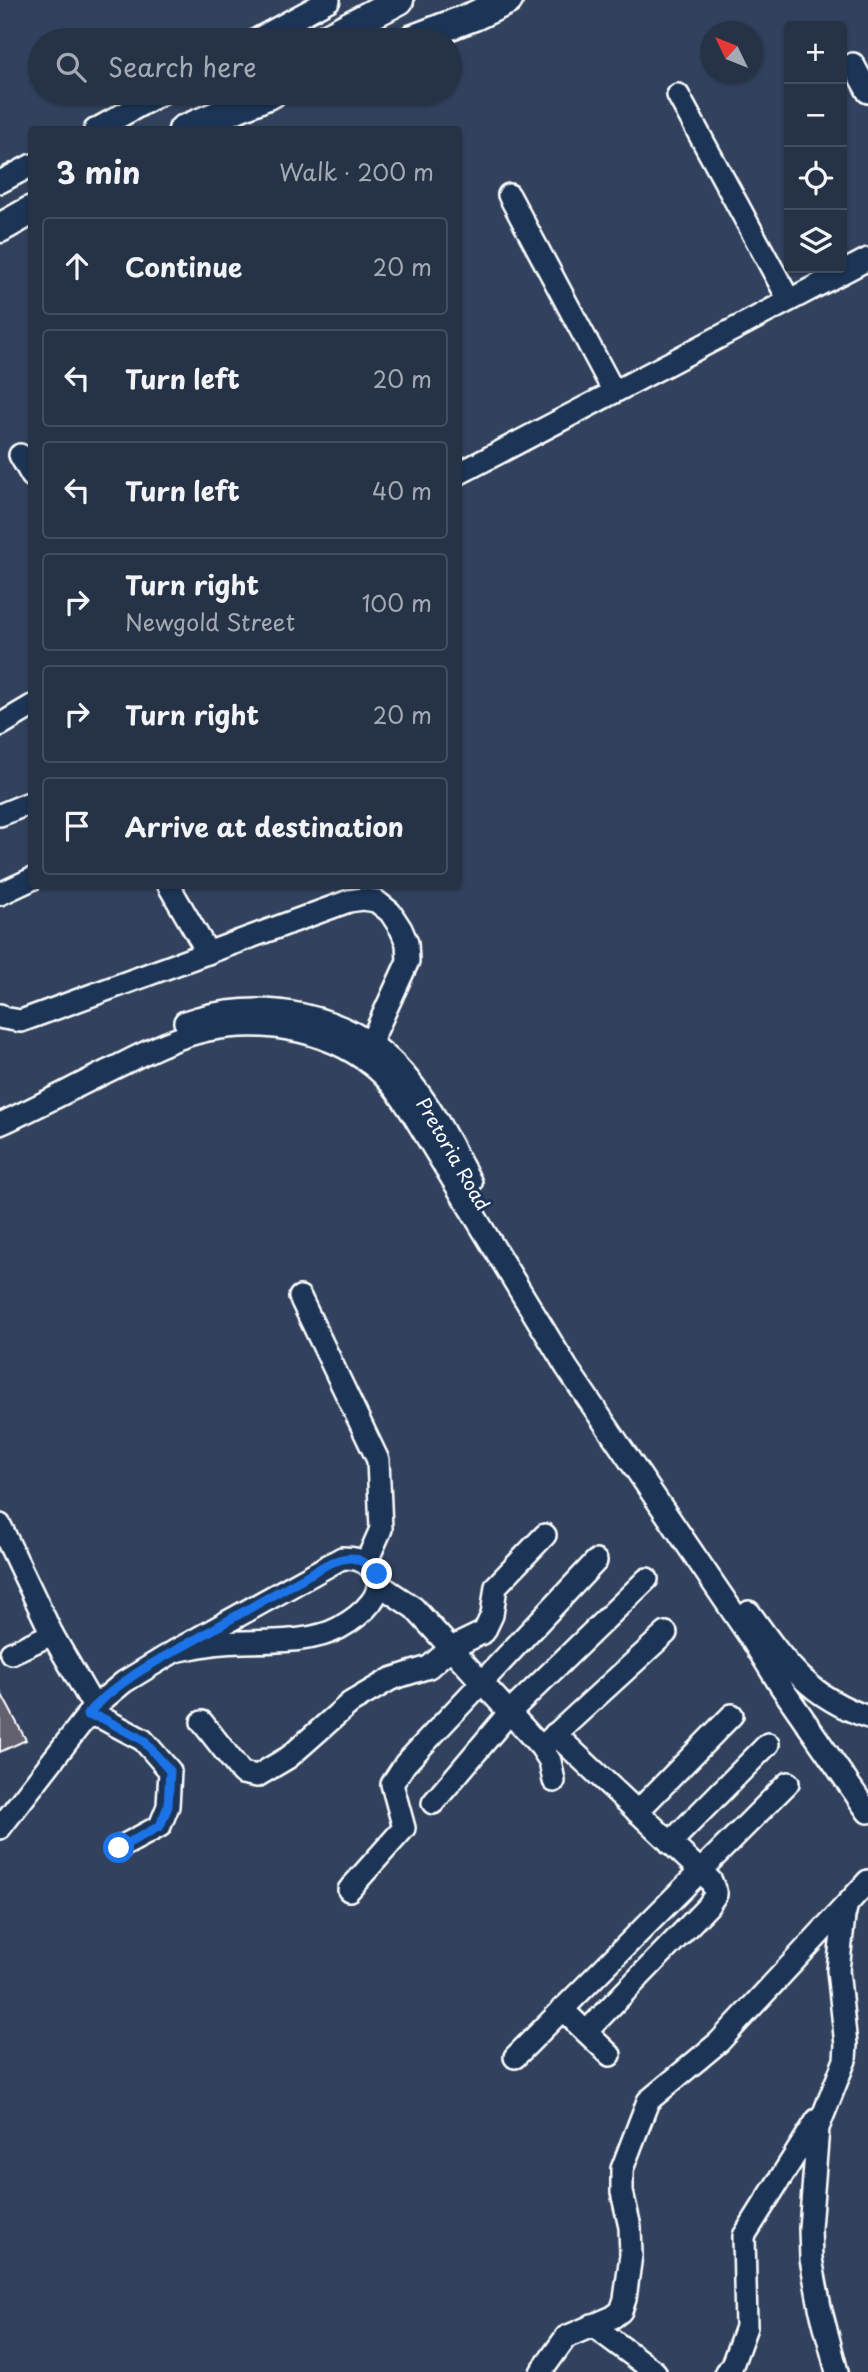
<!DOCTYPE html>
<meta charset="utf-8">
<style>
:root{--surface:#263246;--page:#323e51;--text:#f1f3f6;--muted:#a4aab3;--line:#424d5f}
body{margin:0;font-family:"Playpen Sans",sans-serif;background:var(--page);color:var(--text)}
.controls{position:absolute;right:21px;top:21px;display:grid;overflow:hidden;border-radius:7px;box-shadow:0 2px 5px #0004}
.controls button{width:63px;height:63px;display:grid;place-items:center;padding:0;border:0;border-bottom:2px solid var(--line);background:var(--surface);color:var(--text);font:35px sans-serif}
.compass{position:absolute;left:700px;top:21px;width:63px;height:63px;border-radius:50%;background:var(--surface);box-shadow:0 2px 5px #0004;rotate:313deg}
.stop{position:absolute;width:21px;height:21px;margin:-16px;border:5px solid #1a73e8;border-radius:50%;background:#fff}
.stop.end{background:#1a73e8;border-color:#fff;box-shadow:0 2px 7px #0008}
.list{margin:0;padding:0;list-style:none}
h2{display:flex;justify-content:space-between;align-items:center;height:91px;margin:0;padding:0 28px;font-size:30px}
h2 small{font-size:23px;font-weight:400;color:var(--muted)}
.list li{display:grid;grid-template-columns:46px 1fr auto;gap:21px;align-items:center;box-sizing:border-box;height:98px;margin:0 14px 14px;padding:0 14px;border:2px solid var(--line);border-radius:7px}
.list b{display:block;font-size:26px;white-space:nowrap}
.list p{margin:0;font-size:23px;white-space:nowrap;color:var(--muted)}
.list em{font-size:23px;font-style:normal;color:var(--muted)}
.icon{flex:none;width:38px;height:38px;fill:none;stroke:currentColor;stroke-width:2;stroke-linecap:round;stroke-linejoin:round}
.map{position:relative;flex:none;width:868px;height:2372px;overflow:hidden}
.search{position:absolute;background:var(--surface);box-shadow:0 2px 5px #0004;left:28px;top:28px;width:434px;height:77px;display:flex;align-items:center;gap:18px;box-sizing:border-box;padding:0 24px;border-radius:38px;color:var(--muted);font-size:26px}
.panel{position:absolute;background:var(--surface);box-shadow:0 2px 5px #0004;left:28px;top:126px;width:434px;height:763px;border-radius:7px}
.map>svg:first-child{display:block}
</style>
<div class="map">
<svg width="868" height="2372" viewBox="0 0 868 2372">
<rect width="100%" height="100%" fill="#32425e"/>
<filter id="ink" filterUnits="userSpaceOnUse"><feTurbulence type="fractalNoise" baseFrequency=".0143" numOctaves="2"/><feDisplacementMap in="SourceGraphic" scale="14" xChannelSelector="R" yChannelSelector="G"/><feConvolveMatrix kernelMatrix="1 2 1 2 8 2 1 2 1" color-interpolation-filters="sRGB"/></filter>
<g filter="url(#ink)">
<!-- building -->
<polygon fill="#646070" stroke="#fff" stroke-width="2" points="0,1691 26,1740 0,1752"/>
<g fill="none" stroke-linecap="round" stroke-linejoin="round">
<defs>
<g id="minor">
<polyline points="256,40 329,0"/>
<polyline points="853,64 868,92"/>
<polyline points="678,95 789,300"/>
<polyline points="95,130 162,93"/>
<polyline points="0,182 32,165"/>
<polyline points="509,195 614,392"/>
<polyline points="20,455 32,476"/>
<polyline points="458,474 868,259"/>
<polyline points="0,725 32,706"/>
<polyline points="0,815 32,802"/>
<polyline points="169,886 208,953"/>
<polyline points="0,894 32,879"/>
<polyline points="0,1015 3,1018 21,1021 349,901 363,899 376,901 390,912 401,929 407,943 408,961 370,1044"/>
<path d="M185,1022C259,996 351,1012 403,1073C432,1106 451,1145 471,1183"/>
<path d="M0,1124C37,1107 73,1088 110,1070C141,1055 173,1037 208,1030C268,1018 336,1031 382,1074C395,1086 404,1101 414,1116L567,1368L752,1640L780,1685L868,1812"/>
<polyline points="300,1297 378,1460 381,1529 366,1563"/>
<polyline points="0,1525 52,1634"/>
<polyline points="380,1585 414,1608 541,1747 550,1761 554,1781"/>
<path d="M749,1612C784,1661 808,1697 868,1717"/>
<polyline points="11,1653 52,1634 94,1707"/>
<polyline points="87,1715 102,1718 143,1740 170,1771 168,1806 160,1826 119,1848"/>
<polyline points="202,1722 242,1773 257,1776 289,1757 350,1703 391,1679 429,1667 451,1648 484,1632 492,1615 496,1586 545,1535"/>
<polyline points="555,1734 711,1881 716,1894 708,1906 586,2032"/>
<polyline points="546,1743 666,1633"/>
<polyline points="433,1803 510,1712 647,1579"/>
<polyline points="637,1812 732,1715"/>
<path d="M0,1828L94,1707L124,1682L175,1651L342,1558C354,1558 362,1559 371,1568C393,1591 359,1617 339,1628C308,1645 258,1640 223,1643C207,1644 191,1648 175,1651"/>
<polyline points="670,1843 768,1744"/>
<polyline points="349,1890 404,1828 392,1784 405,1764 596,1561"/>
<polyline points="562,2009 610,2055"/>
<polyline points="515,2057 788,1783"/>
<polyline points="592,2325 655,2372"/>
<polyline points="541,2372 566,2337 613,2317 621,2311 625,2299 631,2255 630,2227 622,2192 622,2169 648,2101 719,2042 847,1904"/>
<polyline points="726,2372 731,2368 746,2327 744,2236 817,2120"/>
<polyline points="837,2372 820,2307 811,2259 810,2228 818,2128 845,2060 846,2045 838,1970 844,1916 847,1904 868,1881"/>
</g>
<g id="major">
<polyline points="323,40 399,0"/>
<polyline points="411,40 474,16 508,0"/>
<polyline points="183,130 272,93"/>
<polyline points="0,228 32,210"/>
</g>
</defs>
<!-- minor casing -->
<use href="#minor" stroke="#fff" stroke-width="26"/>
<!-- major casing -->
<use href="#major" stroke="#fff" stroke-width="33"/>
<!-- minor -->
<use href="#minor" stroke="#1d3557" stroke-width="21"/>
<!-- major -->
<use href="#major" stroke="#1d3557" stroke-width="28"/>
</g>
</g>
<g fill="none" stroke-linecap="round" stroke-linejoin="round" filter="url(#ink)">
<!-- route -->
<path stroke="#1a73e8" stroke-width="9" d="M119,1848L160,1826L168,1806L170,1771L143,1740L102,1718L87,1715C116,1681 160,1659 198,1638C241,1613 283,1589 326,1565C350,1554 358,1555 377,1574"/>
</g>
<g text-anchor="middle" stroke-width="6" stroke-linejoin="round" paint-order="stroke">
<!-- street labels -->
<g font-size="19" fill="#fff" stroke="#1d3557">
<text transform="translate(453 1154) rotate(60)" y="7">Pretoria Road</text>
</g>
</g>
</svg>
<div class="controls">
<button>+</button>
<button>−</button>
<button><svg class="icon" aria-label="locate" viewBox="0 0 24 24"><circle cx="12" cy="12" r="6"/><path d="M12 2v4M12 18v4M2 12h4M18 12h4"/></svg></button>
<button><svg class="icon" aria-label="layers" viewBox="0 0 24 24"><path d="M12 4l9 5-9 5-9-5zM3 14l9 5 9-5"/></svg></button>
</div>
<svg class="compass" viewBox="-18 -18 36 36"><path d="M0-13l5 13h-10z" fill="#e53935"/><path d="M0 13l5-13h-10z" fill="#a4aab3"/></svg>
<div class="stop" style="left:119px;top:1848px"></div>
<div class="stop end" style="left:377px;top:1574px"></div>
<div class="search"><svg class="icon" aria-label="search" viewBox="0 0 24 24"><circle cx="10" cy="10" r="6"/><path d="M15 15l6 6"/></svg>Search here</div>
<section class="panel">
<h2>3 min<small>Walk · 200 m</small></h2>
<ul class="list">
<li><svg class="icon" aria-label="ahead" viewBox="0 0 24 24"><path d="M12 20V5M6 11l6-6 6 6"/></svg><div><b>Continue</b></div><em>20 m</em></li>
<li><svg class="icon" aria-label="left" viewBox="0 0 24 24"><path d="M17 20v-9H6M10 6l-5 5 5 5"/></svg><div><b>Turn left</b></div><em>20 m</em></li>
<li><svg class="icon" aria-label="left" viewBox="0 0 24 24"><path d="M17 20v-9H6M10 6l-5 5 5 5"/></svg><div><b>Turn left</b></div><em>40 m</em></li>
<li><svg class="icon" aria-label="right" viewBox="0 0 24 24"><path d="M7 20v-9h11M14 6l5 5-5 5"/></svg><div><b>Turn right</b><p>Newgold Street</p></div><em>100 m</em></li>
<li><svg class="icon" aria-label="right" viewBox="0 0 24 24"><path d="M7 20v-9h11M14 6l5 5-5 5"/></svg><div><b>Turn right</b></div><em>20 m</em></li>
<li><svg class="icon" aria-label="arrive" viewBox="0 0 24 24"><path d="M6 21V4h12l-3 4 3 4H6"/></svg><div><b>Arrive at destination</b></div></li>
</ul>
</section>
</div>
